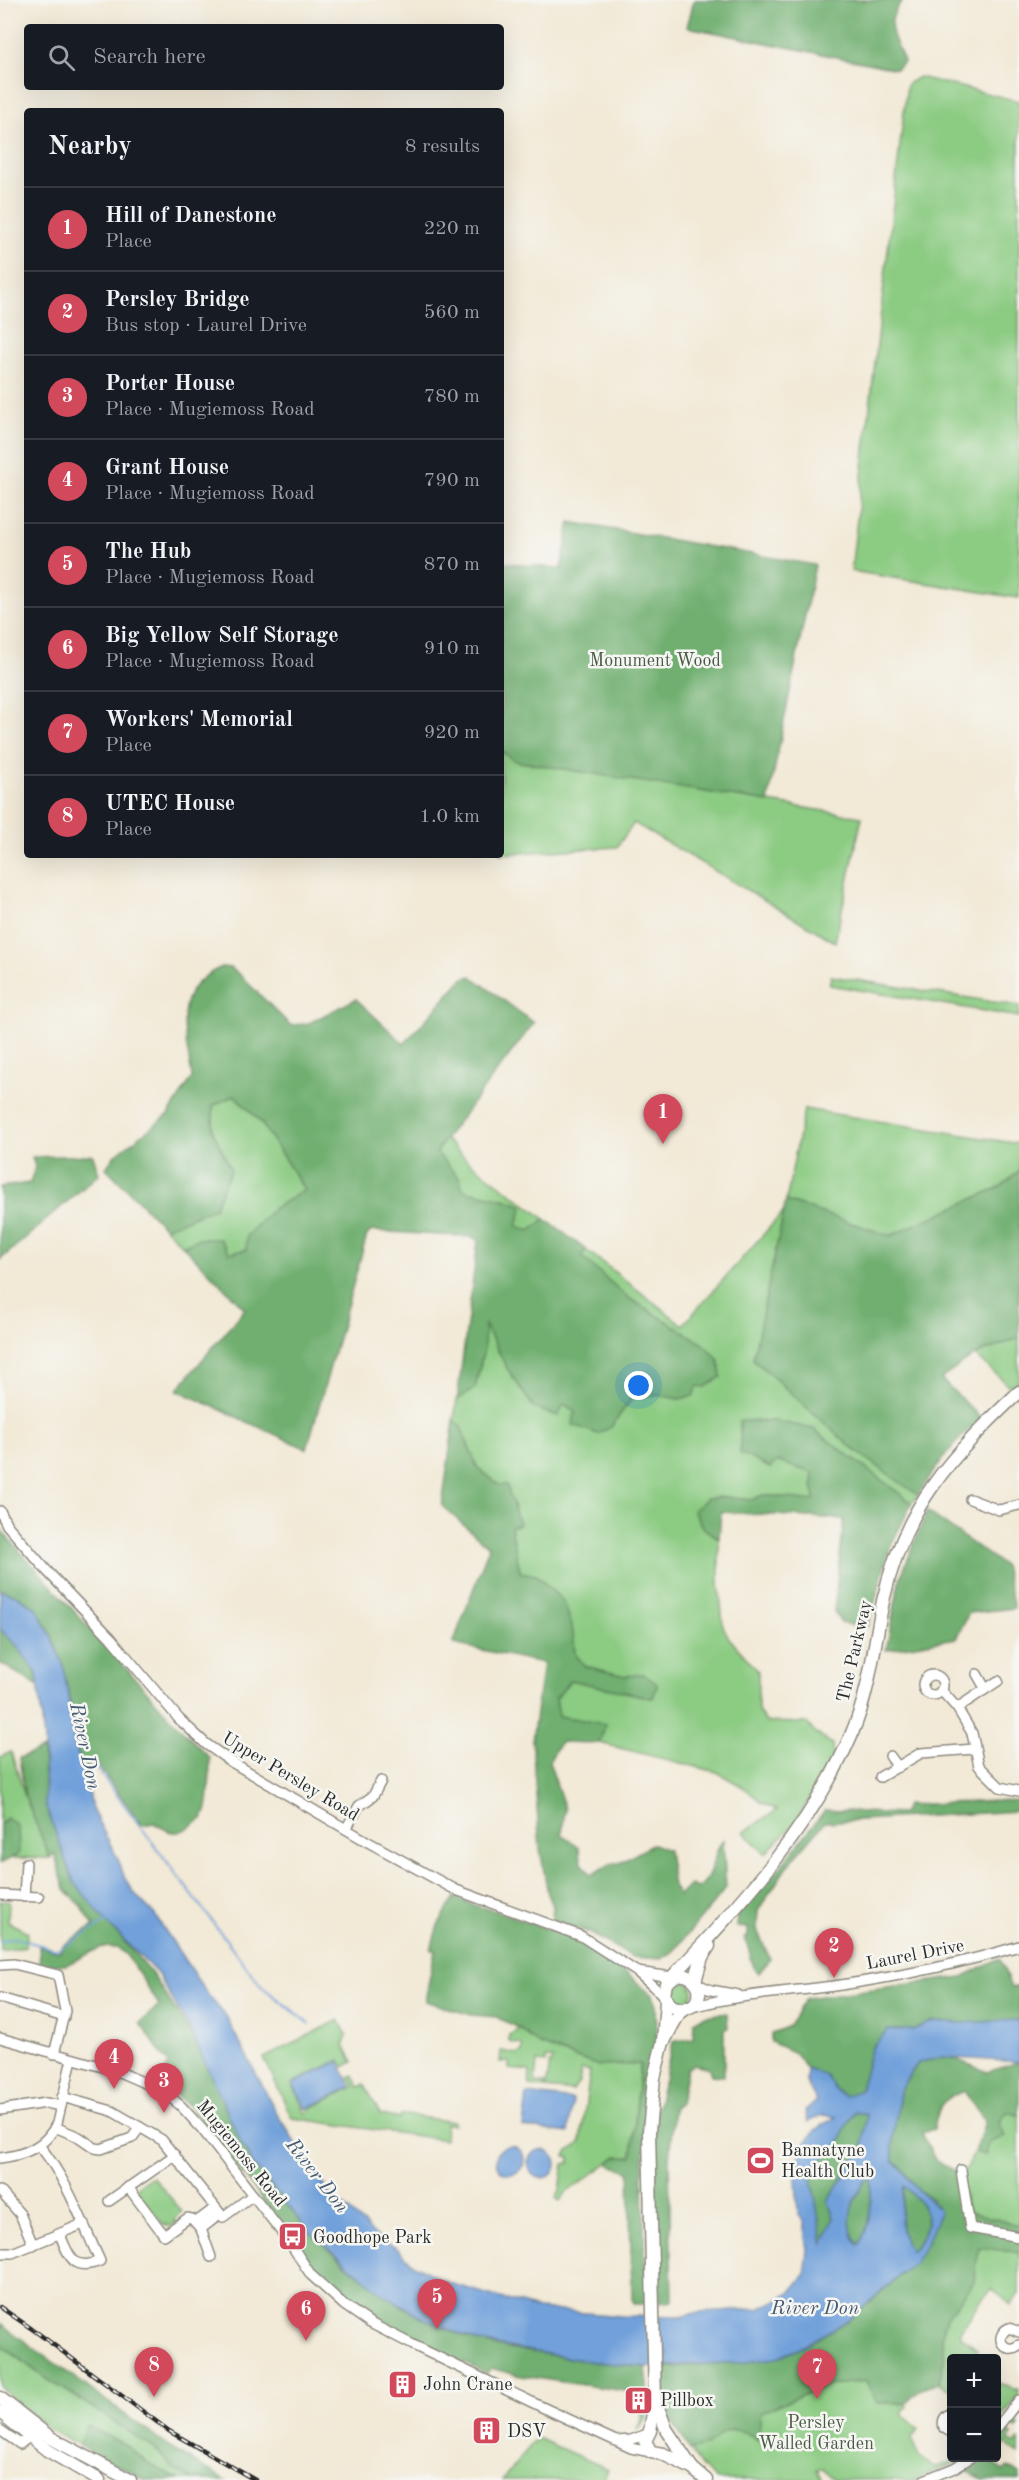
<!DOCTYPE html>
<meta charset="utf-8">
<style>
:root{--surface:#171b24;--page:#20242c;--text:#f1f3f6;--muted:#9ea1a6;--line:#363941;--accent:#d1495b}
body{margin:0;font-family:"Old Standard TT",serif;background:var(--page);color:var(--text)}
.controls{position:absolute;right:18px;bottom:18px;display:grid;overflow:hidden;border-radius:6px;box-shadow:0 6px 24px #0002}
.controls button{width:54px;height:54px;display:grid;place-items:center;padding:0;border:0;border-bottom:2px solid var(--line);background:var(--surface);color:var(--text);font:30px sans-serif}
.you{position:absolute;left:639px;top:1386px;width:21px;height:21px;margin:-15px;border:4px solid #fff;border-radius:50%;background:#1a73e8;box-shadow:0 0 0 9px #1a73e833}
.badge{display:grid;place-items:center;width:39px;height:39px;border-radius:50%;background:var(--accent);color:#fff;font-size:20px;font-weight:700}
.pin{position:absolute;translate:-50% -50px;filter:drop-shadow(0 2px 3px #0008)}
.pin::after{content:'';position:absolute;top:32px;width:21px;height:18px;background:inherit;clip-path:polygon(0 0,100% 0,50% 100%)}
.list{margin:0;padding:0;list-style:none}
h2{display:flex;justify-content:space-between;align-items:center;height:78px;margin:0;padding:0 24px;font-size:26px}
h2 small{font-size:20px;font-weight:400;color:var(--muted)}
.list li{display:grid;grid-template-columns:39px 1fr auto;gap:18px;align-items:center;box-sizing:border-box;height:84px;padding:0 24px;border-top:2px solid var(--line)}
.list b{display:block;font-size:22px;white-space:nowrap}
.list p{margin:0;font-size:20px;white-space:nowrap;color:var(--muted)}
.list em{font-size:20px;font-style:normal;color:var(--muted)}
.icon{flex:none;width:33px;height:33px;fill:none;stroke:currentColor;stroke-width:2;stroke-linecap:round;stroke-linejoin:round}
.map{position:relative;flex:none;width:1019px;height:2480px;overflow:hidden}
.search{position:absolute;background:var(--surface);box-shadow:0 6px 24px #0002;left:24px;top:24px;width:480px;height:66px;display:flex;align-items:center;gap:15px;box-sizing:border-box;padding:0 21px;border-radius:6px;color:var(--muted);font-size:22px}
.panel{position:absolute;background:var(--surface);box-shadow:0 6px 24px #0002;left:24px;top:108px;width:480px;height:750px;border-radius:6px}
.map>svg:first-child{display:block}
</style>
<div class="map">
<svg width="1019" height="2480" viewBox="0 0 1019 2480">
<rect width="100%" height="100%" fill="#f6f6f2"/>
<filter id="ink" filterUnits="userSpaceOnUse"><feTurbulence type="fractalNoise" baseFrequency=".0167" numOctaves="2"/><feDisplacementMap in="SourceGraphic" scale="12" xChannelSelector="R" yChannelSelector="G"/><feConvolveMatrix kernelMatrix="1 2 1 2 8 2 1 2 1" color-interpolation-filters="sRGB"/></filter>
<filter id="wash" filterUnits="userSpaceOnUse"><feTurbulence type="fractalNoise" baseFrequency=".008" numOctaves="4" result="noise"/><feDisplacementMap in="SourceGraphic" scale="24" xChannelSelector="R" yChannelSelector="G"/><feGaussianBlur stdDeviation="1.35" result="paint"/><feColorMatrix in="noise" values="0 0 0 0 0 0 0 0 0 0 0 0 0 0 0 0 0 1.4 0 .05"/><feComposite in="paint" operator="in"/></filter>
<g filter="url(#wash)">
<rect width="100%" height="100%" fill="#f2e9d6"/>
<!-- green -->
<g fill="#8bcb82" stroke="#5b7b56" stroke-width="1.5">
<polygon points="919,77 1019,101 1019,598 851,571 907,84"/>
<polygon points="501,751 515,761 862,817 835,942 634,823 617,847 501,854"/>
<polygon points="831,976 1019,1006 1019,1017 829,985"/>
<polygon points="234,1095 260,1121 305,1191 274,1208 246,1250 229,1253 197,1239 183,1246 165,1228 214,1208 231,1170 213,1131 213,1106"/>
<polygon points="804,1109 1019,1144 1019,1171 1002,1186 890,1236 786,1201"/>
<polygon points="445,1139 466,1159 545,1219 530,1231 517,1226 507,1200 463,1190 437,1153"/>
<polygon points="784,1211 753,1359 852,1448 918,1495 912,1503 813,1429 776,1421 741,1421 776,1461 813,1473 814,1501 763,1495 751,1500 726,1497 707,1498 693,1511 703,1528 719,1538 719,1582 723,1626 729,1638 758,1671 758,1711 766,1722 807,1723 814,1732 832,1744 833,1759 796,1822 765,1854 744,1832 777,1810 762,1803 746,1789 717,1772 599,1743 605,1724 559,1716 556,1699 570,1680 653,1698 657,1684 643,1674 625,1677 585,1666 575,1654 572,1626 520,1572 511,1527 499,1485 477,1467 460,1425 454,1420 457,1400 475,1388 484,1349 484,1323 507,1368 534,1408 563,1404 611,1427 632,1398 659,1395 679,1399 702,1343 627,1297 582,1257 585,1249 683,1325"/>
<polygon points="1019,1338 1019,1380 1011,1388 975,1355"/>
<polygon points="11,1752 25,1796 50,1858 1,1858 0,1861 0,1757"/>
<polygon points="0,1901 9,1901 8,1922 28,1932 26,1947 0,1951"/>
<circle cx="682" cy="1992" r="11"/>
<polygon points="339,2020 347,2035 344,2045 353,2062 344,2067 340,2060 292,2083 306,2114 310,2112 309,2109 354,2087 349,2077 353,2075 359,2087 365,2085 380,2114 399,2119 400,2116 406,2115 454,2122 454,2125 446,2124 445,2140 292,2118 264,2058"/>
<path d="M520,2029L540,2045L599,2066L640,2064L632,2158L616,2157L566,2193L560,2201L556,2198L560,2190L564,2164L570,2163V2157L565,2156C567,2147 577,2150 581,2141L590,2071L581,2070L579,2082L573,2091L546,2088L550,2063H552L553,2059L546,2058V2063L537,2062L535,2083L545,2084V2088L529,2086L530,2071L509,2069V2062H500L501,2051L518,2054L522,2052V2045L509,2042V2035Z"/>
<polygon points="1007,2112 1019,2115 1019,2225 968,2212 959,2180 975,2152 985,2154 999,2121"/>
<polygon points="152,2176 182,2211 175,2220 177,2223 171,2226 163,2224 137,2191 138,2186"/>
<polygon points="979,2246 1019,2253 1019,2294 1011,2305 992,2289 983,2298 961,2330 961,2336 978,2350 972,2358 952,2358 951,2390 939,2383 945,2357 941,2338 947,2317 974,2282"/>
<path d="M0,2344C22,2358 40,2378 64,2389L154,2448L170,2465L193,2480H178L146,2462L127,2446L87,2426L78,2445L49,2428L0,2388Z"/>
<path d="M858,2380L866,2381L877,2403H906L907,2406L903,2411V2415L919,2429L911,2439L919,2456L934,2468L951,2462L954,2458H963L952,2465L914,2480H833L823,2469L817,2470L822,2480H717L702,2467L690,2450C715,2449 716,2425 745,2431L764,2409L825,2386Z"/>
<polygon points="997,2382 1013,2389 1019,2389 1018,2396 997,2423 997,2407 999,2404 997,2402"/>
<polygon points="1019,2406 1019,2416 1014,2422 1019,2425 1017,2428 1012,2425 1007,2431 1012,2434 1008,2440 1015,2444 1019,2440 1019,2454 1006,2443 998,2453 996,2434"/>
<polygon points="537,2438 608,2469 604,2480 502,2480"/>
</g>
<!-- forest -->
<g fill="#70af70" stroke="#4e6d4e" stroke-width="1.5">
<path d="M694,0H903C883,22 893,37 904,61L896,69L687,27Z"/>
<polygon points="570,522 815,565 768,802 515,761 501,751 501,562 561,569"/>
<path d="M222,967L231,968L239,974L290,1025L307,1024L356,999L404,1044L462,979L471,976L534,1023L439,1147L437,1153L460,1179L463,1190L507,1200L523,1206L517,1226L530,1231L545,1219L585,1249L582,1257L627,1297L702,1343L719,1360L721,1377L705,1387L698,1386L693,1396L679,1399L659,1395L632,1398L611,1427L598,1434L573,1425L575,1411L564,1404L558,1416L534,1408L507,1368L485,1325L484,1349L475,1388L457,1400L478,1241L472,1237L372,1231L367,1235L307,1449L177,1390L245,1309L183,1246L197,1239H220L229,1253L246,1250L247,1235L274,1208L305,1190L260,1121L234,1095L213,1106V1131L231,1170L214,1208L165,1228L106,1168L115,1155L168,1115L192,1078C186,1032 167,991 222,967Z"/>
<polygon points="93,1155 99,1174 0,1260 0,1187 30,1183 35,1167 32,1157"/>
<path d="M1019,1171V1338L975,1355L941,1379L982,1419C954,1440 937,1466 918,1495L852,1448L753,1359L786,1201L890,1236L1002,1186Z"/>
<path d="M454,1420L460,1425L477,1467L499,1485H507L519,1524L511,1527L520,1572L536,1575L564,1602L572,1626L575,1654L585,1666L625,1676L643,1674L657,1684L653,1698L570,1680L556,1699L559,1716L606,1724L599,1743L560,1742L549,1762L565,1809L562,1834L579,1848L582,1863L591,1875L612,1863H620L653,1844L668,1850L673,1886L679,1896L690,1885L698,1888C715,1876 711,1854 723,1840L726,1888L673,1952L661,1959L632,1957L590,1933L552,1920L553,1906L548,1894L540,1849L532,1740L543,1663L453,1644L489,1547L442,1506Z"/>
<polygon points="740,1421 776,1421 813,1429 912,1503 890,1547 868,1626 862,1629 841,1622 834,1611 844,1519 721,1512 719,1538 703,1528 693,1511 707,1498 726,1497 751,1500 763,1495 814,1501 813,1473 777,1461 770,1468 740,1453"/>
<polygon points="927,1511 1004,1566 1014,1608 969,1613 956,1638 886,1650 900,1579"/>
<path d="M0,1529L179,1727L210,1758C209,1772 211,1808 203,1818C200,1821 195,1823 191,1826C176,1837 169,1832 154,1823L142,1825L95,1762L82,1771C69,1717 71,1655 36,1610C28,1599 13,1593 0,1590Z"/>
<path d="M0,1629C17,1645 37,1662 38,1686L0,1663Z"/>
<path d="M43,1749L45,1804L74,1882L152,1974L186,2026L212,2076L242,2145L252,2163L311,2233L350,2268L399,2304L427,2320L468,2338L490,2345L587,2361L646,2367C648,2387 654,2415 638,2430L646,2394L521,2376L490,2368L487,2374C425,2345 369,2321 319,2272L189,2106L158,2081L169,2064L140,2023L159,2005L127,1956L118,1948L102,1947L66,1965L40,1964L39,1946L60,1952L62,1946L94,1926L81,1906L65,1889L54,1853L50,1858L25,1796L19,1758Z"/>
<polygon points="1019,1800 1019,1811 825,1822 788,1865 758,1911 757,1930 770,1959 759,1973 755,1971 745,1938 748,1936 748,1928 737,1927 738,1915 770,1880 825,1810 903,1814 906,1805"/>
<polygon points="7,1818 18,1826 19,1854 0,1864 0,1825"/>
<polygon points="455,1897 470,1904 503,1913 578,1940 611,1960 652,1995 656,2005 657,2034 649,2073 643,2177 646,2304 634,2304 632,2299 629,2171 613,2166 608,2163 616,2157 632,2157 640,2064 599,2066 540,2045 520,2029 497,2017 471,2015 425,2001 435,1950 431,1949 438,1925"/>
<path d="M1000,1958L1011,1988L1019,1986V2020L962,2023L933,2021L913,2030H888L872,2047L860,2090L845,2096L835,2090L825,2075L807,2069L795,2053L771,2042V2033C801,2025 789,2017 807,1998L962,1977Z"/>
<polygon points="727,2013 728,2028 724,2029 724,2076 711,2075 709,2068 694,2064 687,2069 680,2103 674,2108 669,2160 672,2301 659,2303 654,2157 656,2113 673,2042 693,2038 694,2022 704,2016"/>
<path d="M942,2057L954,2058L987,2072L1019,2062V2115L1007,2112L999,2121L1005,2136L989,2143L985,2155L975,2152L985,2121L964,2091C940,2100 939,2104 934,2129L922,2133L934,2158L957,2173L968,2212L1019,2225V2253L979,2247L974,2282L947,2317L941,2338L945,2357L939,2383L921,2389L906,2403H877L866,2381L825,2386L761,2412L758,2440C718,2412 723,2449 690,2450L663,2407L662,2370L666,2367L777,2358L799,2349L851,2318L902,2274L928,2241L932,2199L915,2187L900,2165L893,2161V2136L901,2087L918,2063Z"/>
<path d="M856,2112L868,2115L862,2152L853,2161L828,2201L834,2218L823,2245C820,2221 813,2198 811,2174L823,2158L837,2148L846,2126Z"/>
<path d="M871,2174C871,2199 873,2223 858,2245C856,2242 851,2237 850,2233C846,2213 858,2188 871,2174Z"/>
<path d="M904,2186C928,2207 937,2226 910,2251C897,2234 902,2206 904,2186Z"/>
<path d="M0,2323L175,2451L226,2480H193L176,2471L154,2448L64,2389C40,2378 22,2358 0,2345Z"/>
<polygon points="87,2426 127,2446 146,2462 178,2480 146,2480 78,2445"/>
<polygon points="987,2458 1003,2471 1008,2467 1019,2474 1019,2480 983,2480 969,2472"/>
</g>
<!-- water -->
<g fill="#71a0da" stroke="#4e6682" stroke-width="1.5" fill-rule="evenodd">
<path d="M0,1590L16,1595L36,1608L51,1636L63,1664L76,1748L88,1784L92,1809L118,1859L125,1879L136,1895L155,1915L207,1994L225,2015L279,2117L328,2192L380,2239L397,2248L414,2265L449,2283L538,2309L622,2316L681,2317L698,2312L759,2309L790,2293L805,2275L808,2251L804,2221L798,2214L796,2179L801,2149L815,2130L836,2117L823,2115L808,2122L805,2110L817,2101L806,2082L807,2069L825,2075L835,2090L845,2096L860,2090L872,2047L888,2030H913L933,2021L962,2023L1019,2020V2062L942,2057L918,2063L901,2087L893,2136V2161C904,2167 907,2178 915,2187C925,2197 931,2198 940,2211L928,2241L915,2262L851,2318L799,2349L777,2358L747,2362L646,2367L587,2361L479,2342L427,2320L382,2293L311,2233L252,2163L242,2145L190,2029L157,1973L105,1921L74,1882L45,1804L44,1740L37,1673L18,1647L0,1629ZM856,2112L867,2115L862,2152L853,2161L828,2201L834,2218L823,2244L811,2173L823,2158L837,2148L846,2126ZM871,2175C871,2200 873,2224 858,2245C842,2223 853,2193 871,2175ZM904,2186C929,2207 937,2226 911,2251C897,2236 901,2205 904,2186Z"/>
<polygon points="339,2061 351,2087 306,2109 293,2084"/>
<polygon points="527,2094 573,2100 568,2133 523,2127"/>
<circle cx="510" cy="2160" r="14"/>
<circle cx="542" cy="2164" r="14"/>
</g>
<g fill="none" stroke-linecap="round" stroke-linejoin="round">
<!-- stream -->
<g stroke="#71a0da" stroke-width="2">
<polyline points="94,1765 261,1986 310,2024"/>
<polyline points="0,1941 16,1938 57,1950 108,1921"/>
</g>
</g>
</g>
<g filter="url(#ink)">
<g fill="none" stroke-linecap="round" stroke-linejoin="round">
<defs>
<g id="minor">
<polyline points="970,1499 999,1510 1019,1505"/>
<polyline points="0,1511 7,1525 48,1572 111,1638 179,1719 206,1744 230,1761 368,1842 456,1890 581,1936 637,1972 664,1996"/>
<polyline points="977,1674 985,1688"/>
<circle cx="933" cy="1685" r="10"/>
<polyline points="941,1690 957,1708 972,1733 979,1766 1000,1787 1019,1791"/>
<polyline points="957,1708 998,1681"/>
<polyline points="890,1756 898,1767"/>
<polyline points="880,1777 921,1753 975,1749"/>
<polyline points="346,1829 359,1806 373,1796 381,1781"/>
<polyline points="0,1895 39,1897"/>
<polyline points="24,1897 26,1863"/>
<polyline points="0,1965 14,1964 58,1975 65,2011 54,2054"/>
<polyline points="637,1972 672,1977"/>
<polyline points="697,1984 711,1990 738,1995"/>
<polyline points="0,1998 64,2017"/>
<path d="M692,2007C740,1994 791,1992 841,1985C902,1976 960,1964 1019,1946"/>
<polyline points="0,2038 117,2071 163,2091 181,2106 202,2129 290,2243 311,2275 344,2305 370,2323 413,2345 542,2407 631,2448 651,2452"/>
<polyline points="62,2097 112,2111 162,2140 223,2217 253,2195"/>
<polyline points="0,2110 46,2103 61,2106"/>
<polyline points="55,2127 79,2137 95,2148 101,2149 132,2138 140,2127"/>
<path d="M39,2145C67,2179 82,2222 100,2261C73,2272 69,2256 60,2235"/>
<path d="M0,2158C24,2155 46,2147 57,2123L72,2059"/>
<polyline points="961,2170 970,2228 1019,2237"/>
<polyline points="128,2187 164,2235 188,2218 192,2219 201,2229"/>
<polyline points="0,2191 20,2214 33,2245"/>
<polyline points="109,2201 175,2155"/>
<polyline points="196,2222 215,2208"/>
<polyline points="0,2253 12,2253 83,2224"/>
<polyline points="211,2257 201,2229 220,2214"/>
<path d="M1019,2332L1009,2328C992,2336 1005,2356 1019,2345"/>
<path d="M952,2413C944,2415 942,2421 944,2428L952,2433"/>
<polyline points="996,2429 1019,2400"/>
<polyline points="0,2430 20,2444 34,2433"/>
<polyline points="617,2441 631,2440 647,2434"/>
<polyline points="924,2480 954,2468 970,2458"/>
</g>
<g id="major">
<path d="M673,1976C742,1903 813,1826 852,1733C870,1691 874,1645 883,1601C904,1506 951,1456 1019,1392"/>
<polyline points="695,1981 702,1957 709,1946"/>
<polyline points="666,2001 663,2042 654,2078 649,2131 655,2401 650,2431 645,2441 651,2452 663,2454 692,2468 706,2480"/>
<path d="M664,2041C669,2033 676,2015 684,2009C689,2007 693,2007 696,2002C706,1987 692,1973 677,1975L666,1983L664,1996L671,2006L684,2010"/>
<polyline points="0,2398 51,2438 130,2480"/>
<polyline points="656,2402 666,2429 692,2468"/>
<polyline points="0,2412 47,2450 99,2480"/>
</g>
</defs>
<!-- minor casing -->
<use href="#minor" stroke="#8e8a80" stroke-width="12"/>
<!-- major casing -->
<use href="#major" stroke="#8e8a80" stroke-width="15"/>
<!-- minor -->
<use href="#minor" stroke="#fff" stroke-width="9"/>
<!-- major -->
<use href="#major" stroke="#fff" stroke-width="12"/>
<defs>
<polyline id="rail" points="0,2307 35,2331 169,2431 255,2480"/>
</defs>
<!-- rail casing -->
<use href="#rail" stroke="#2b2b2b" stroke-width="4.5"/>
<!-- rail -->
<use href="#rail" stroke="#f6f6f2" stroke-width="2" stroke-dasharray="7" stroke-linecap="butt"/>
</g>
</g>
<!-- icons -->
<defs>
<symbol id="stadium-square" viewBox="-11 -11 22 22"><rect x="-9" y="-9" width="18" height="18" rx="4" fill="#d1495b" stroke="#f6f6f2"/><path d="M0-5a6.5 5 0 1 0 0 10a6.5 5 0 1 0 0-10ZM-3.5-1.8h7v3.6h-7Z" fill="#fff"/></symbol>
<symbol id="bus-square" viewBox="-11 -11 22 22"><rect x="-9" y="-9" width="18" height="18" rx="4" fill="#d1495b" stroke="#f6f6f2"/><path d="M-5-6H5V4H4V6H2V4H-2V6H-4V4H-5ZM-3.5-4V0h7V-4ZM-3.5 1.2v1.5H-2V1.2ZM2 1.2v1.5H3.5V1.2Z" fill="#fff"/></symbol>
<symbol id="building-square" viewBox="-11 -11 22 22"><rect x="-9" y="-9" width="18" height="18" rx="4" fill="#d1495b" stroke="#f6f6f2"/><path d="M-4-6H4V6H1V3H-1V6H-4ZM-2.5-4.3h1.7v1.8h-1.7ZM.8-4.3h1.7v1.8H.8ZM-2.5-1h1.7V.8h-1.7ZM.8-1h1.7V.8H.8Z" fill="#fff"/></symbol>
</defs>
<g fill-rule="evenodd">
<use href="#stadium-square" x="744" y="2144" width="33" height="33"/>
<use href="#bus-square" x="276" y="2220" width="33" height="33"/>
<use href="#building-square" x="386" y="2368" width="33" height="33"/>
<use href="#building-square" x="622" y="2384" width="33" height="33"/>
<use href="#building-square" x="470" y="2414" width="33" height="33"/>
</g>
<g text-anchor="middle" stroke-width="5" stroke-linejoin="round" paint-order="stroke">
<!-- park labels -->
<g font-size="18" fill="#485b45" stroke="#f6f6f2">
<text x="655" y="666">Monument Wood</text>
<text x="816" y="2428">Persley<tspan x="816" dy="21">Walled Garden</tspan></text>
</g>
<!-- street labels -->
<g font-size="18" fill="#2b2b2b" stroke="#f6f6f2">
<text transform="translate(854 1651) rotate(-77)" y="6">The Parkway</text>
<text transform="translate(291 1776) rotate(31)" y="6">Upper Persley Road</text>
<text transform="translate(915 1954) rotate(-11)" y="6">Laurel Drive</text>
<text transform="translate(242 2153) rotate(51)" y="6">Mugiemoss Road</text>
</g>
<!-- poi labels -->
<g font-size="18" fill="#2b2b2b" stroke="#f6f6f2" text-anchor="start">
<text x="781" y="2156">Bannatyne<tspan x="781" dy="21">Health Club</tspan></text>
<text x="313" y="2243">Goodhope Park</text>
<text x="423" y="2390">John Crane</text>
<text x="660" y="2406">Pillbox</text>
<text x="507" y="2437">DSV</text>
</g>
<!-- water labels -->
<g font-size="20" font-style="italic" fill="#475a71" stroke="#f6f6f2">
<text transform="translate(86 1746) rotate(78)" y="7">River Don</text>
<text transform="translate(318 2175) rotate(52)" y="7">River Don</text>
<text x="815" y="2314">River Don</text>
</g>
</g>
</svg>
<div class="controls">
<button>+</button>
<button>−</button>
</div>
<div class="you"></div>
<div class="pin badge" style="left:663px;top:1144px">1</div>
<div class="pin badge" style="left:834px;top:1978px">2</div>
<div class="pin badge" style="left:164px;top:2113px">3</div>
<div class="pin badge" style="left:114px;top:2089px">4</div>
<div class="pin badge" style="left:437px;top:2329px">5</div>
<div class="pin badge" style="left:306px;top:2341px">6</div>
<div class="pin badge" style="left:817px;top:2399px">7</div>
<div class="pin badge" style="left:154px;top:2397px">8</div>
<div class="search"><svg class="icon" aria-label="search" viewBox="0 0 24 24"><circle cx="10" cy="10" r="6"/><path d="M15 15l6 6"/></svg>Search here</div>
<section class="panel">
<h2>Nearby<small>8 results</small></h2>
<ul class="list">
<li><span class="badge">1</span><div><b>Hill of Danestone</b><p>Place</p></div><em>220 m</em></li>
<li><span class="badge">2</span><div><b>Persley Bridge</b><p>Bus stop · Laurel Drive</p></div><em>560 m</em></li>
<li><span class="badge">3</span><div><b>Porter House</b><p>Place · Mugiemoss Road</p></div><em>780 m</em></li>
<li><span class="badge">4</span><div><b>Grant House</b><p>Place · Mugiemoss Road</p></div><em>790 m</em></li>
<li><span class="badge">5</span><div><b>The Hub</b><p>Place · Mugiemoss Road</p></div><em>870 m</em></li>
<li><span class="badge">6</span><div><b>Big Yellow Self Storage</b><p>Place · Mugiemoss Road</p></div><em>910 m</em></li>
<li><span class="badge">7</span><div><b>Workers' Memorial</b><p>Place</p></div><em>920 m</em></li>
<li><span class="badge">8</span><div><b>UTEC House</b><p>Place</p></div><em>1.0 km</em></li>
</ul>
</section>
</div>
